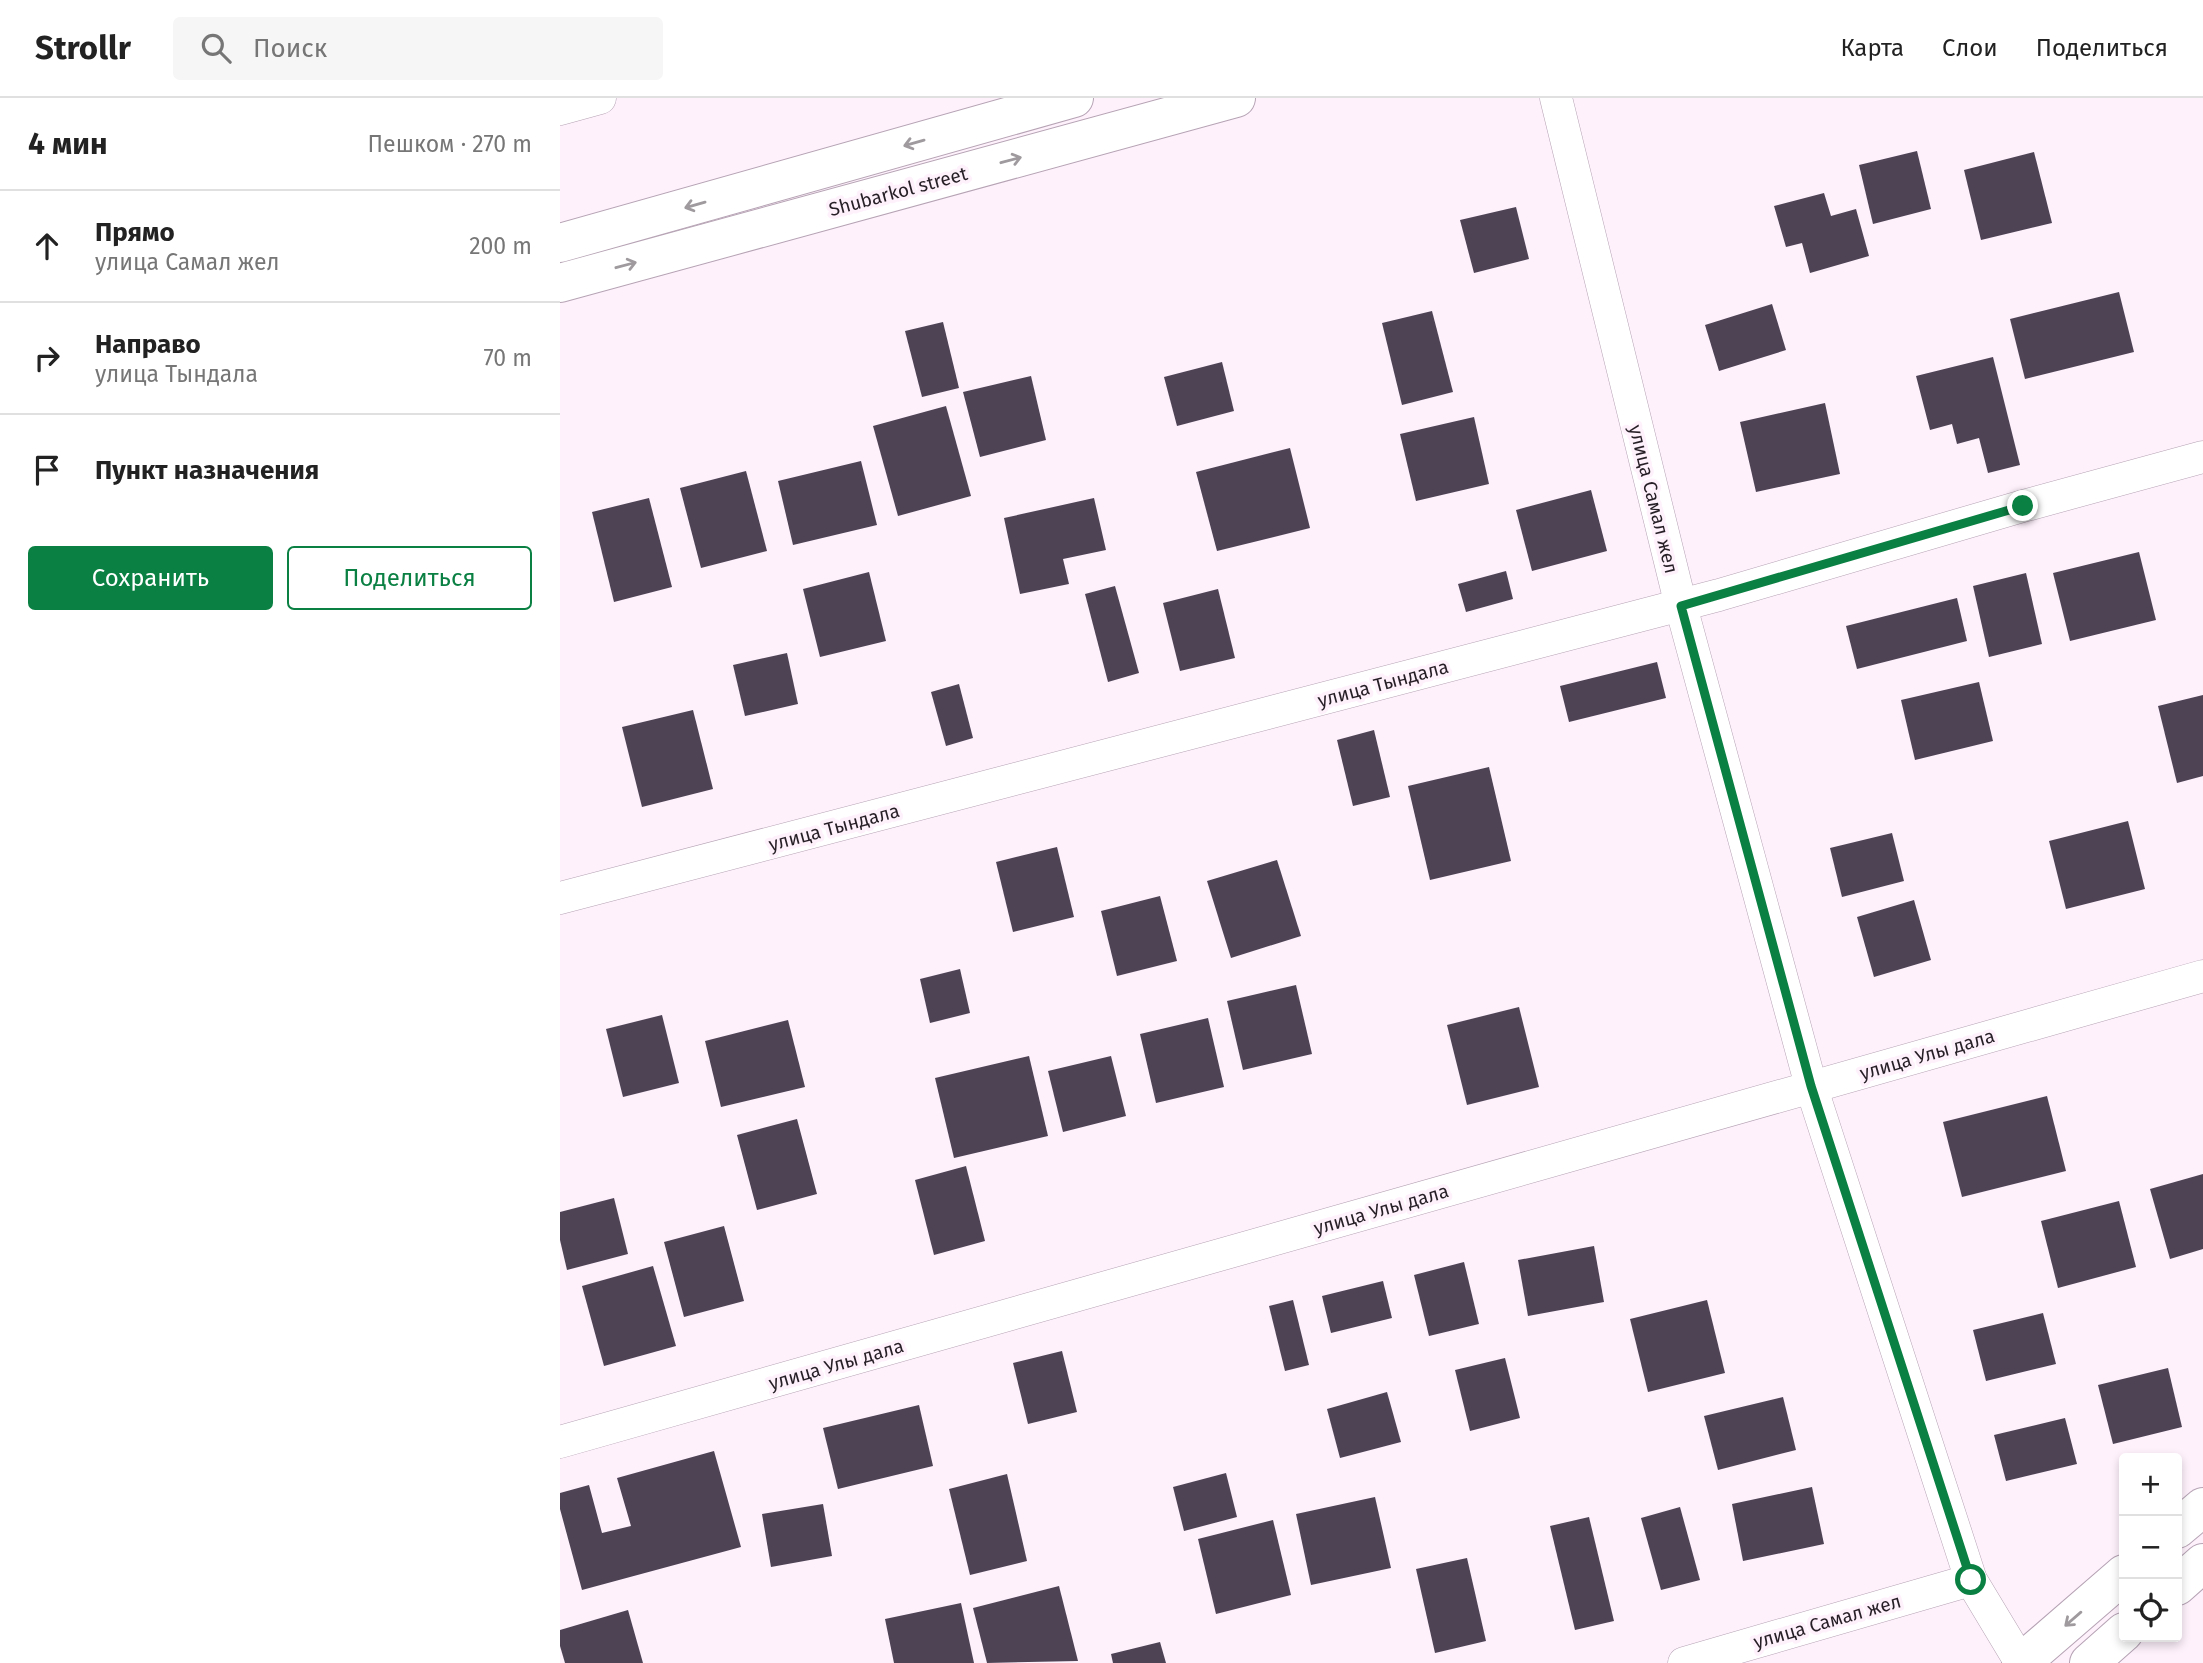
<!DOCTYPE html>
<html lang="ru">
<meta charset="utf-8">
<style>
:root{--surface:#fff;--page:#f6f6f6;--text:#222;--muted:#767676;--line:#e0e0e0;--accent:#0b8043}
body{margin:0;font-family:"Fira Sans",sans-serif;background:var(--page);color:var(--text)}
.controls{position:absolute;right:21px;bottom:21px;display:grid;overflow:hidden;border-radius:7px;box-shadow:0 4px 10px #0003}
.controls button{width:63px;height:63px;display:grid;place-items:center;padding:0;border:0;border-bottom:2px solid var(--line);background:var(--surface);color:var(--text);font:35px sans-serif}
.stop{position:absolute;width:21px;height:21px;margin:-16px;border:5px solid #0b8043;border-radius:50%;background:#fff}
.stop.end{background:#0b8043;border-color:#fff;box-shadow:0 2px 7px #0008}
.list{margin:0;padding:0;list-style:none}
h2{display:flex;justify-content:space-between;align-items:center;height:91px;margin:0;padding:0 28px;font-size:30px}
h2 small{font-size:23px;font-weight:400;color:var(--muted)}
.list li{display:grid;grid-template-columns:46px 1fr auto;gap:21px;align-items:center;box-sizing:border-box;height:112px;padding:0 28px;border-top:2px solid var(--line)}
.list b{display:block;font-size:26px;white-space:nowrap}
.list p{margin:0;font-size:23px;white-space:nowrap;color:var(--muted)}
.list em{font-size:23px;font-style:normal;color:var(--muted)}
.actions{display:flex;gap:14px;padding:21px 28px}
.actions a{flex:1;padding:16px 0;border:2px solid var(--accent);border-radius:7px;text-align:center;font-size:24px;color:var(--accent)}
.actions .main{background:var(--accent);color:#fff}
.icon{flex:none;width:38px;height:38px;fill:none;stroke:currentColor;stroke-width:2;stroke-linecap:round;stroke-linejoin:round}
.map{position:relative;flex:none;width:1643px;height:1565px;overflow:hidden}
header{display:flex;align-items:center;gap:42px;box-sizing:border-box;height:98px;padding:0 35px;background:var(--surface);border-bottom:2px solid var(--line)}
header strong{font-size:33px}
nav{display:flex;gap:38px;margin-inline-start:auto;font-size:24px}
.search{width:490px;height:63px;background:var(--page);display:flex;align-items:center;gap:18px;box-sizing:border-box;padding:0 24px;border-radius:7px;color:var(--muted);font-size:26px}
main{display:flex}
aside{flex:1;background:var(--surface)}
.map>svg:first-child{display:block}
</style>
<header>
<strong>Strollr</strong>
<div class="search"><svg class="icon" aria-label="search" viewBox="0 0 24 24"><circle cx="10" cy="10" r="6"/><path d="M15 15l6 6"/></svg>Поиск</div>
<nav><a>Карта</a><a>Слои</a><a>Поделиться</a></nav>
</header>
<main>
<aside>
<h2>4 мин<small>Пешком · 270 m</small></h2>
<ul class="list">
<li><svg class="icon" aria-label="ahead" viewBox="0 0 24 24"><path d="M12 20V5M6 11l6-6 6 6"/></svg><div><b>Прямо</b><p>улица Самал жел</p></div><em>200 m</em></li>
<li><svg class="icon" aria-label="right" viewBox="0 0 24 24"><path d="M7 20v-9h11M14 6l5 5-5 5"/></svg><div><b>Направо</b><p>улица Тындала</p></div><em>70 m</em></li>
<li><svg class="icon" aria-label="arrive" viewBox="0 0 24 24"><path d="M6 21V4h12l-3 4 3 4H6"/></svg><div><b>Пункт назначения</b></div></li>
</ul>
<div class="actions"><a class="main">Сохранить</a><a>Поделиться</a></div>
</aside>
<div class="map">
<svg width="1643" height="1565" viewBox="0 0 1643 1565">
<rect width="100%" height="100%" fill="#fef1fc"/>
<!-- building -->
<g fill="#4d4355">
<polygon points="1357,53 1371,111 1313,126 1299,67"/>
<polygon points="1474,54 1492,125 1421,142 1404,72"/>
<polygon points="1264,95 1271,118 1296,111 1309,158 1250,175 1242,145 1226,149 1214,108"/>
<polygon points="956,109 969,161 914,175 900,122"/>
<polygon points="1559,194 1574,254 1465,281 1450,221"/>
<polygon points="1212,206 1226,252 1159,273 1145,227"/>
<polygon points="872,213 893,294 842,307 822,225"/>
<polygon points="383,224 399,290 362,299 345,233"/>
<polygon points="1433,259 1460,367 1428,375 1419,340 1397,346 1392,326 1370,332 1356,278"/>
<polygon points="662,264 674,313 617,328 604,279"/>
<polygon points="471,278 486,342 420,359 403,294"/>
<polygon points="1265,305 1280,376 1196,394 1180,324"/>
<polygon points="386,308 411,398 338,418 313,328"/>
<polygon points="914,319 929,386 856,403 840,336"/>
<polygon points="730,350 750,430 657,453 636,374"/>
<polygon points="301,363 317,427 233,447 218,383"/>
<polygon points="186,373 207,453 141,470 120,390"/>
<polygon points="1031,392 1047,453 972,473 956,412"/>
<polygon points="89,400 112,489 54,504 32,414"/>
<polygon points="534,400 546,452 503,461 509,486 460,496 444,420"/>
<polygon points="1579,454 1596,522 1510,543 1493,475"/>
<polygon points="946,473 953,501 906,514 898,486"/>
<polygon points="309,474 326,543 260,559 243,491"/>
<polygon points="1466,475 1482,546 1429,559 1413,488"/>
<polygon points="555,488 579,575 548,584 525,496"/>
<polygon points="658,491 675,560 620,573 603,505"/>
<polygon points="1397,500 1407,543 1297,571 1286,528"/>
<polygon points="227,555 238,606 185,618 173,567"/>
<polygon points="1097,564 1106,600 1009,624 1000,588"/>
<polygon points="1419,584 1433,643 1355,662 1341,602"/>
<polygon points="399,586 413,640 386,648 371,594"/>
<polygon points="1643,597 1643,678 1617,685 1598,608"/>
<polygon points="133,612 153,691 82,709 62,629"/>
<polygon points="814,632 830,699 793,708 777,642"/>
<polygon points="929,669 951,763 870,782 848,688"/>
<polygon points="1568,723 1585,791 1506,811 1489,743"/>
<polygon points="1332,735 1344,783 1282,799 1270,750"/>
<polygon points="497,749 514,819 453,834 436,764"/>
<polygon points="717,762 741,838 671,860 647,783"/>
<polygon points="600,798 617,863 557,878 541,813"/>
<polygon points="1354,802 1371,862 1314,879 1297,819"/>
<polygon points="400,871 410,915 370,925 360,881"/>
<polygon points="736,887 752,956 683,972 667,903"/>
<polygon points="959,909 979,989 907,1007 887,927"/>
<polygon points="102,917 119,985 63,999 46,931"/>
<polygon points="648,920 664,989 596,1005 580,936"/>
<polygon points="228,922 245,989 161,1009 145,943"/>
<polygon points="469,958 488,1038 394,1060 375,980"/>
<polygon points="551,958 566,1018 503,1034 488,973"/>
<polygon points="1487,998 1506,1073 1402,1099 1383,1024"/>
<polygon points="237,1021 257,1096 197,1112 177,1037"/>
<polygon points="406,1068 425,1143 374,1157 355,1082"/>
<polygon points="1643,1076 1643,1151 1610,1161 1590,1091"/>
<polygon points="54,1100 68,1156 7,1172 0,1142 0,1114"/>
<polygon points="1559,1103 1576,1169 1498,1190 1481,1123"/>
<polygon points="164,1128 184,1203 124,1219 104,1144"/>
<polygon points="1034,1148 1044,1204 968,1218 958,1162"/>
<polygon points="904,1164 919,1226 869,1238 854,1177"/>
<polygon points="93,1168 116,1248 44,1268 22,1188"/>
<polygon points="823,1183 832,1220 771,1235 762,1198"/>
<polygon points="733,1202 749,1267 725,1273 709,1208"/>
<polygon points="1147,1202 1165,1275 1088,1294 1070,1221"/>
<polygon points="1483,1215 1496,1266 1426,1283 1413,1232"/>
<polygon points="502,1253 517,1314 468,1326 453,1265"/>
<polygon points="945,1260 960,1320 910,1333 895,1272"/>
<polygon points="1608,1270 1622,1329 1553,1346 1538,1287"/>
<polygon points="827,1294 841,1344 780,1360 767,1311"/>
<polygon points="1223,1299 1236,1352 1158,1372 1144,1318"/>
<polygon points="359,1307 373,1368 278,1391 263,1330"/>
<polygon points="1505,1320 1517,1366 1446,1383 1434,1337"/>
<polygon points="154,1353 181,1449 22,1492 0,1411 0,1395 29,1387 42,1435 71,1428 57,1380"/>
<polygon points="666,1375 677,1419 624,1433 613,1389"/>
<polygon points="447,1376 467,1463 410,1477 389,1391"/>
<polygon points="1252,1389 1264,1446 1183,1463 1172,1406"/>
<polygon points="815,1399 831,1470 751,1487 736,1416"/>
<polygon points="263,1406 272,1458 211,1469 202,1416"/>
<polygon points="1120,1409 1140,1482 1101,1492 1081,1420"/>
<polygon points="1029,1419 1054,1523 1015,1532 990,1428"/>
<polygon points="713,1422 731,1497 656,1516 638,1441"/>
<polygon points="907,1460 926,1543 875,1555 856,1471"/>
<polygon points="499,1488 518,1563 427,1565 413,1510"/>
<polygon points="401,1505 414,1565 334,1565 325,1521"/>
<polygon points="68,1512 83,1565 5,1565 0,1548 0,1532"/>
<polygon points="600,1544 606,1565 553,1565 551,1556"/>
</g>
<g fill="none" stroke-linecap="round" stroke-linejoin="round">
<defs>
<g id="minor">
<polyline points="996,0 1121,508 1251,988 1411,1482 1461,1565"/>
<polyline points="0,11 40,0"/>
<polyline points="0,800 1159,497 1463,408 1643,359"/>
<polyline points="0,1344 1643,878"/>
<polyline points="1124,1565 1411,1482"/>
</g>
<g id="tertiary">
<polyline points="0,145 514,0"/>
<polyline points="0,185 676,0"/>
<polyline points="1617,1431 1643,1409"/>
<polyline points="1617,1488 1643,1465"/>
<polyline points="1461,1565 1564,1476"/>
<polyline points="1529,1565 1564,1534"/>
</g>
</defs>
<!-- minor casing -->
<use href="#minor" stroke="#b6a3b4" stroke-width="33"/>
<!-- tertiary casing -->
<use href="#tertiary" stroke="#b6a3b4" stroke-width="40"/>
<!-- minor -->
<use href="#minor" stroke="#fff" stroke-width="32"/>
<!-- tertiary -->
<use href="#tertiary" stroke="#fff" stroke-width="38"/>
</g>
<!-- one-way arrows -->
<defs><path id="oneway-shaft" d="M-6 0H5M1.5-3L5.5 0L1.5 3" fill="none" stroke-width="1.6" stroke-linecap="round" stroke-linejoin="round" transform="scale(1.75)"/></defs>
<g stroke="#9e9a9d">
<use href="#oneway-shaft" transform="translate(354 45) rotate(164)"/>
<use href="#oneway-shaft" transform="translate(451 62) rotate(-15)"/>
<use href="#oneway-shaft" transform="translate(135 107) rotate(164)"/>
<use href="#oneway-shaft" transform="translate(66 167) rotate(-15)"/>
<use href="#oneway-shaft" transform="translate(1513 1521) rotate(139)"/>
</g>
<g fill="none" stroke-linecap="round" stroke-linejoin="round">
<!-- route -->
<polyline stroke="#0b8043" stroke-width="9" points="1411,1482 1251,988 1121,508 1463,408"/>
</g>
<g text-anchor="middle" stroke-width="7" stroke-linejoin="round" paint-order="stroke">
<!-- street labels -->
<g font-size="19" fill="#271f26" stroke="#fef1fc">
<text transform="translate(338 93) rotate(-15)" y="7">Shubarkol street</text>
<text transform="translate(1094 401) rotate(76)" y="7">улица Самал жел</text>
<text transform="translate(823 585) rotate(-15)" y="7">улица Тындала</text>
<text transform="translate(274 729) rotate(-15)" y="7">улица Тындала</text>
<text transform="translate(1367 956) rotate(-16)" y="7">улица Улы дала</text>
<text transform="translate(821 1111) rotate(-16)" y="7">улица Улы дала</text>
<text transform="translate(276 1266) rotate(-16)" y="7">улица Улы дала</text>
<text transform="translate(1267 1523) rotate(-16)" y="7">улица Самал жел</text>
</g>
</g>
</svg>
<div class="controls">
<button>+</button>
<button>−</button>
<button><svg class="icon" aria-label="locate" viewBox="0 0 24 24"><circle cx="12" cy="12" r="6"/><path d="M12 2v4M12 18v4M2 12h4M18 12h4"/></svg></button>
</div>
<div class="stop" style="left:1411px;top:1482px"></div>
<div class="stop end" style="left:1463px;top:408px"></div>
</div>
</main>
